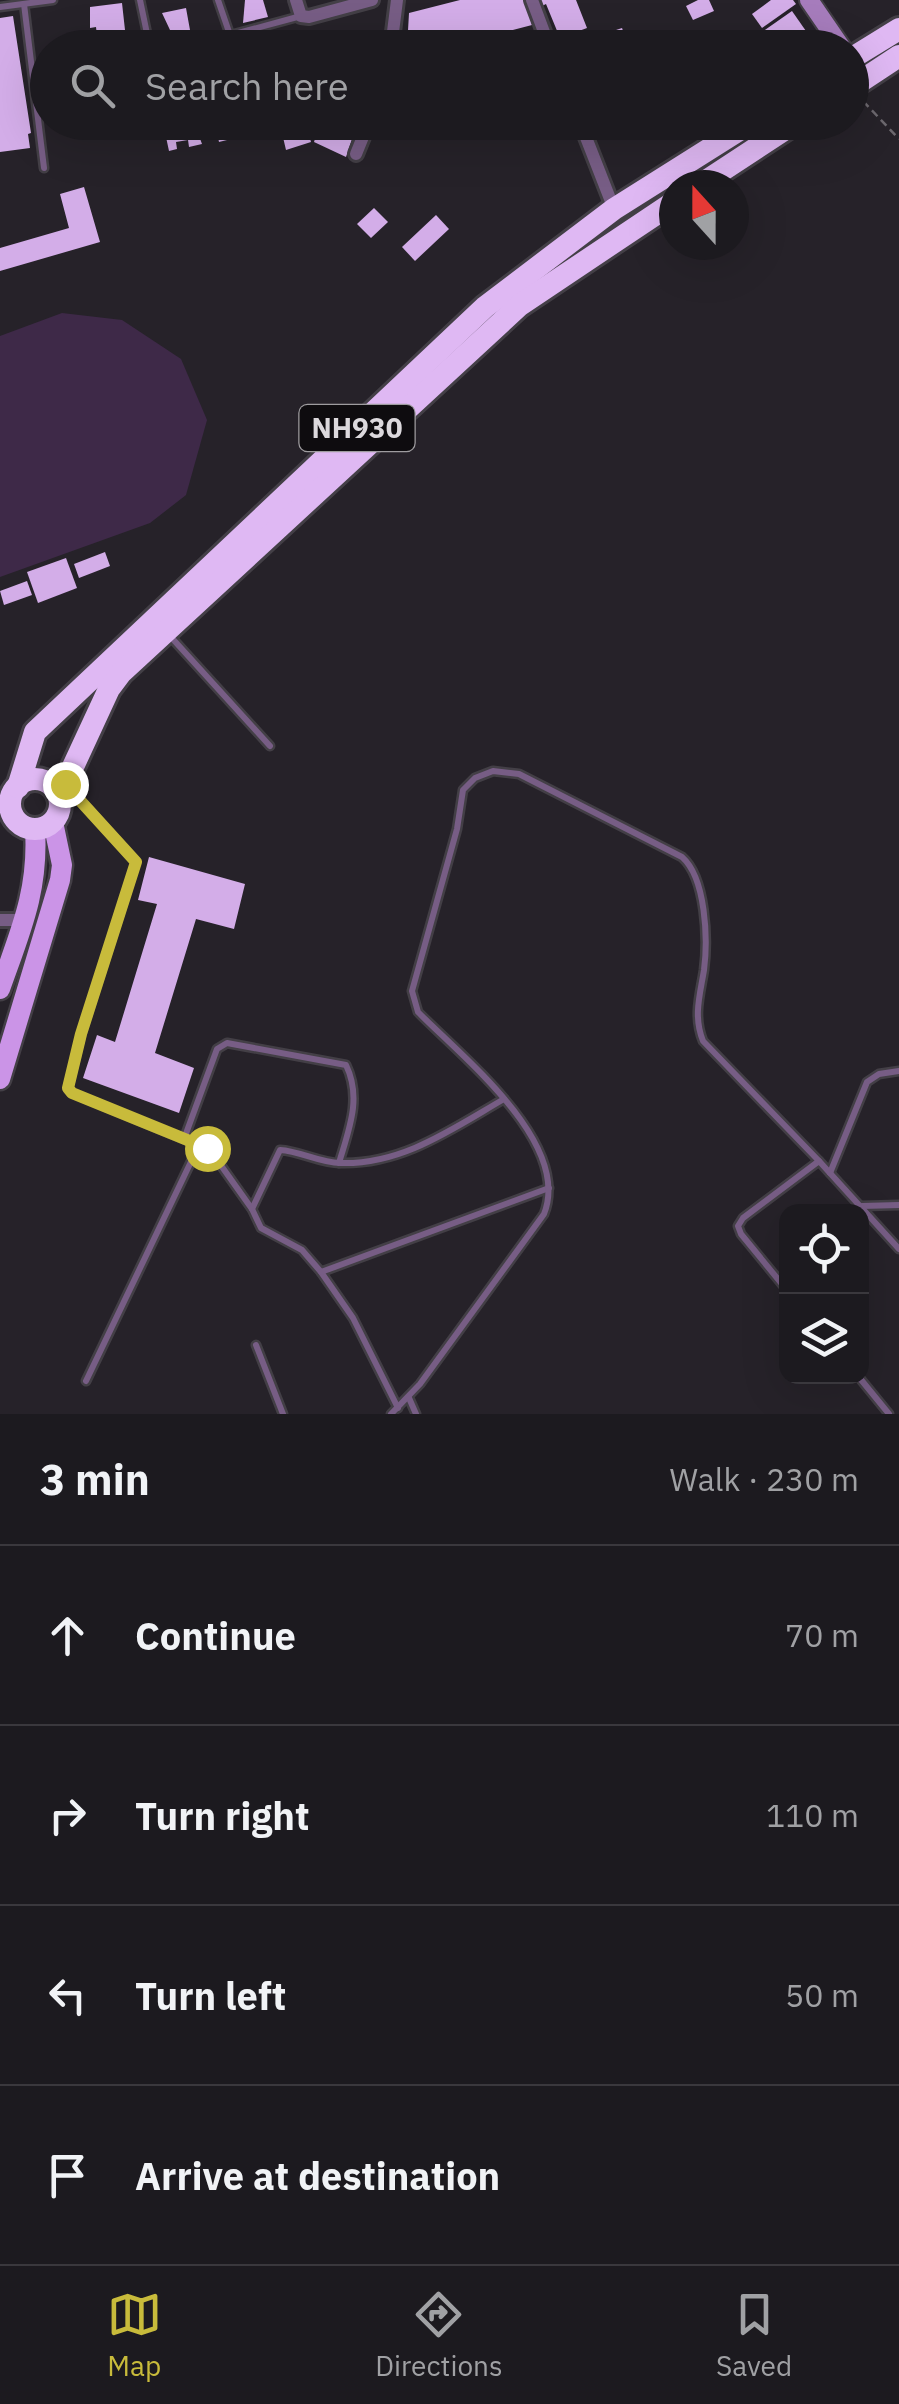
<!DOCTYPE html>
<meta charset="utf-8">
<style>
:root{--surface:#1c1a1f;--page:#252328;--text:#f1f3f6;--muted:#a0a1a4;--line:#3a383d;--accent:#c8bb3b}
body{margin:0;font-family:"IBM Plex Sans",sans-serif;background:var(--page);color:var(--text)}
.controls{position:absolute;right:30px;bottom:30px;display:grid;overflow:hidden;border-radius:20px;box-shadow:0 10px 40px #0002}
.controls button{width:90px;height:90px;display:grid;place-items:center;padding:0;border:0;border-bottom:2px solid var(--line);background:var(--surface);color:var(--text);font:50px sans-serif}
.compass{position:absolute;left:659px;top:170px;width:90px;height:90px;border-radius:50%;background:var(--surface);box-shadow:0 10px 40px #0002;rotate:339deg}
.stop{position:absolute;width:30px;height:30px;margin:-22px;border:8px solid #c8bb3b;border-radius:50%;background:#fff}
.stop.end{background:#c8bb3b;border-color:#fff;box-shadow:0 2px 10px #0008}
.list{margin:0;padding:0;list-style:none}
h2{display:flex;justify-content:space-between;align-items:center;height:130px;margin:0;padding:0 40px;font-size:42px}
h2 small{font-size:32px;font-weight:400;color:var(--muted)}
.list li{display:grid;grid-template-columns:65px 1fr auto;gap:30px;align-items:center;box-sizing:border-box;height:180px;padding:0 40px;border-top:2px solid var(--line)}
.list b{display:block;font-size:38px;white-space:nowrap}
.list em{font-size:32px;font-style:normal;color:var(--muted)}
.icon{flex:none;width:55px;height:55px;fill:none;stroke:currentColor;stroke-width:2;stroke-linecap:round;stroke-linejoin:round}
.map{position:relative;flex:none;width:899px;height:1414px;overflow:hidden}
.search{position:absolute;background:var(--surface);box-shadow:0 10px 40px #0002;left:30px;right:30px;top:30px;height:110px;display:flex;align-items:center;gap:25px;box-sizing:border-box;padding:0 35px;border-radius:55px;color:var(--muted);font-size:38px}
.sheet{height:850px;background:var(--surface)}
nav{display:flex;justify-content:space-around;align-items:center;box-sizing:border-box;height:140px;border-top:2px solid var(--line);background:var(--surface);font-size:28px;color:var(--muted)}
nav a{display:grid;justify-items:center;gap:5px}
nav .on{color:var(--accent)}
.map>svg:first-child{display:block}
</style>
<div class="map">
<svg width="899" height="1414" viewBox="0 0 899 1414">
<rect width="100%" height="100%" fill="#262229"/>
<!-- green -->
<polygon fill="#3e2948" points="62,313 122,320 181,359 207,420 186,495 150,523 0,577 0,336"/>
<!-- building -->
<g fill="#d3ade8">
<polygon points="245,0 263,0 268,17 243,23"/>
<polygon points="460,0 526,0 532,25 494,35 496,41 483,45 482,38 449,48 407,48 409,13"/>
<polygon points="539,0 576,0 587,28 560,38 546,4 542,6"/>
<polygon points="698,0 709,0 714,11 693,20 686,6"/>
<polygon points="771,0 793,0 796,4 762,28 752,14"/>
<polygon points="122,3 127,48 93,46 92,37 97,36 96,27 90,28 90,7"/>
<polygon points="186,8 192,41 167,47 165,37 170,30 162,13"/>
<polygon points="792,11 815,44 811,48 773,48 762,32"/>
<polygon points="13,16 31,133 28,134 30,148 0,152 0,18"/>
<polygon points="622,28 629,48 594,48 592,38"/>
<polygon points="289,34 292,48 277,48 275,37"/>
<polygon points="106,122 136,122 135,129 108,133"/>
<polygon points="171,122 194,122 202,144 189,147 188,140 176,142 177,149 169,151 166,137 171,136 170,129 165,130 164,123"/>
<polygon points="220,122 249,122 251,135 238,138 237,131 225,134 227,140 219,142 216,128 221,127"/>
<polygon points="289,122 322,122 354,133 346,157 314,142 320,123 307,128 311,142 286,150 282,133 289,133"/>
<polygon points="84,187 100,242 0,271 0,248 69,228 60,194"/>
<polygon points="374,208 388,222 371,238 357,224"/>
<polygon points="436,215 449,229 415,261 402,247"/>
<polygon points="105,552 110,566 79,578 74,564"/>
<polygon points="66,558 77,588 38,603 27,572"/>
<polygon points="27,581 32,595 4,605 0,591"/>
<polygon points="149,857 245,884 234,929 196,919 155,1053 194,1068 179,1113 83,1078 97,1035 115,1042 157,904 138,900"/>
</g>
<g fill="none" stroke-linecap="round" stroke-linejoin="round">
<defs>
<g id="lane">
<polyline points="140,0 150,48"/>
<polyline points="218,0 230,35"/>
<polyline points="24,4 44,168"/>
<polyline points="0,7 53,0"/>
<polyline points="183,48 301,16"/>
<polyline points="170,636 270,746"/>
<polyline points="69,788 136,862 81,1035 68,1089 72,1093 210,1150 252,1209 261,1228 302,1250 321,1272 353,1318 398,1408"/>
<path d="M184,1139L217,1049L227,1043L346,1065C362,1098 349,1129 339,1163"/>
<polyline points="830,1173 867,1082 879,1074 899,1071"/>
<polyline points="862,1206 899,1205"/>
<path d="M252,1209L280,1150C300,1151 320,1163 340,1163C402,1165 452,1129 504,1099"/>
<polyline points="321,1272 549,1188"/>
<polyline points="786,1289 741,1234 738,1226 743,1218 819,1161 899,1249"/>
<polyline points="256,1345 283,1414"/>
<polyline points="858,1376 889,1414"/>
<polyline points="86,1381 199,1145"/>
<polyline points="409,1398 416,1414"/>
<path d="M391,1414L420,1384L544,1214C572,1143 462,1057 418,1012L412,991L457,829L463,790L475,778L493,771L519,774L682,857C706,878 708,939 704,970C700,995 693,1016 703,1041L819,1161"/>
</g>
<g id="street">
<polyline points="296,0 301,16 309,17 372,0"/>
<polyline points="532,0 550,48"/>
<polyline points="391,48 397,0"/>
<polyline points="580,122 614,209"/>
<polyline points="356,154 369,122"/>
<polyline points="0,920 26,920"/>
</g>
<polyline id="secondary" points="809,0 842,48"/>
<g id="primary">
<path d="M0,989C20,932 39,891 35,829"/>
<polyline points="0,1079 60,880 62,865 53,822"/>
</g>
<g id="highway">
<polyline points="852,58 899,29"/>
<polyline points="852,87 899,56"/>
<polyline points="700,185 796,122"/>
<circle cx="35" cy="804" r="25"/>
<polyline points="18,787 35,732 485,307 614,209 752,122"/>
<polyline points="59,797 109,689 121,673 520,305 674,202"/>
</g>
</defs>
<!-- lane casing -->
<use href="#lane" stroke="#433f46" stroke-width="11"/>
<!-- street casing -->
<use href="#street" stroke="#433f46" stroke-width="18"/>
<!-- secondary casing -->
<use href="#secondary" stroke="#433f46" stroke-width="22"/>
<!-- primary casing -->
<use href="#primary" stroke="#433f46" stroke-width="25"/>
<!-- highway casing -->
<use href="#highway" stroke="#433f46" stroke-width="28"/>
<!-- path -->
<polyline stroke="#6d696f" stroke-width="2.5" stroke-dasharray="8 5" stroke-linecap="butt" points="863,101 899,139"/>
<!-- lane -->
<use href="#lane" stroke="#775d85" stroke-width="6"/>
<!-- street -->
<use href="#street" stroke="#775d85" stroke-width="12"/>
<!-- secondary -->
<use href="#secondary" stroke="#a67cbc" stroke-width="18"/>
<!-- primary -->
<use href="#primary" stroke="#cb94e7" stroke-width="20"/>
<!-- highway -->
<use href="#highway" stroke="#dfb8f3" stroke-width="22"/>
</g>
<g fill="none" stroke-linecap="round" stroke-linejoin="round">
<!-- route -->
<polyline stroke="#c8bb3b" stroke-width="12" points="65,784 136,862 81,1034 68,1088 72,1093 207,1148"/>
</g>
<g text-anchor="middle" stroke-width="10" stroke-linejoin="round" paint-order="stroke">
<!-- shield labels -->
<rect fill="#0e0c0f" stroke="#9e9c9f" stroke-width="2.5" x="299.5" y="405" width="115" height="46" rx="8"/>
<g font-size="28" font-weight="bold" fill="#dcd9dd">
<text x="357" y="438">NH930</text>
</g>
</g>
</svg>
<div class="controls">
<button><svg class="icon" aria-label="locate" viewBox="0 0 24 24"><circle cx="12" cy="12" r="6"/><path d="M12 2v4M12 18v4M2 12h4M18 12h4"/></svg></button>
<button><svg class="icon" aria-label="layers" viewBox="0 0 24 24"><path d="M12 4l9 5-9 5-9-5zM3 14l9 5 9-5"/></svg></button>
</div>
<svg class="compass" viewBox="-18 -18 36 36"><path d="M0-13l5 13h-10z" fill="#e53935"/><path d="M0 13l5-13h-10z" fill="#a0a1a4"/></svg>
<div class="stop" style="left:207px;top:1148px"></div>
<div class="stop end" style="left:65px;top:784px"></div>
<div class="search"><svg class="icon" aria-label="search" viewBox="0 0 24 24"><circle cx="10" cy="10" r="6"/><path d="M15 15l6 6"/></svg>Search here</div>
</div>
<section class="sheet">
<h2>3 min<small>Walk · 230 m</small></h2>
<ul class="list">
<li><svg class="icon" aria-label="ahead" viewBox="0 0 24 24"><path d="M12 20V5M6 11l6-6 6 6"/></svg><div><b>Continue</b></div><em>70 m</em></li>
<li><svg class="icon" aria-label="right" viewBox="0 0 24 24"><path d="M7 20v-9h11M14 6l5 5-5 5"/></svg><div><b>Turn right</b></div><em>110 m</em></li>
<li><svg class="icon" aria-label="left" viewBox="0 0 24 24"><path d="M17 20v-9H6M10 6l-5 5 5 5"/></svg><div><b>Turn left</b></div><em>50 m</em></li>
<li><svg class="icon" aria-label="arrive" viewBox="0 0 24 24"><path d="M6 21V4h12l-3 4 3 4H6"/></svg><div><b>Arrive at destination</b></div></li>
</ul>
</section>
<nav>
<a class="on"><svg class="icon" aria-label="map" viewBox="0 0 24 24"><path d="M3 6l6-2 6 2 6-2v14l-6 2-6-2-6 2zM9 4v14M15 6v14"/></svg>Map</a>
<a><svg class="icon" aria-label="directions" viewBox="0 0 24 24"><path d="M12 3l9 9-9 9-9-9zM9 14v-3h6M13 9l2 2-2 2"/></svg>Directions</a>
<a><svg class="icon" aria-label="saved" viewBox="0 0 24 24"><path d="M7 4h10v16l-5-4-5 4z"/></svg>Saved</a>
</nav>
